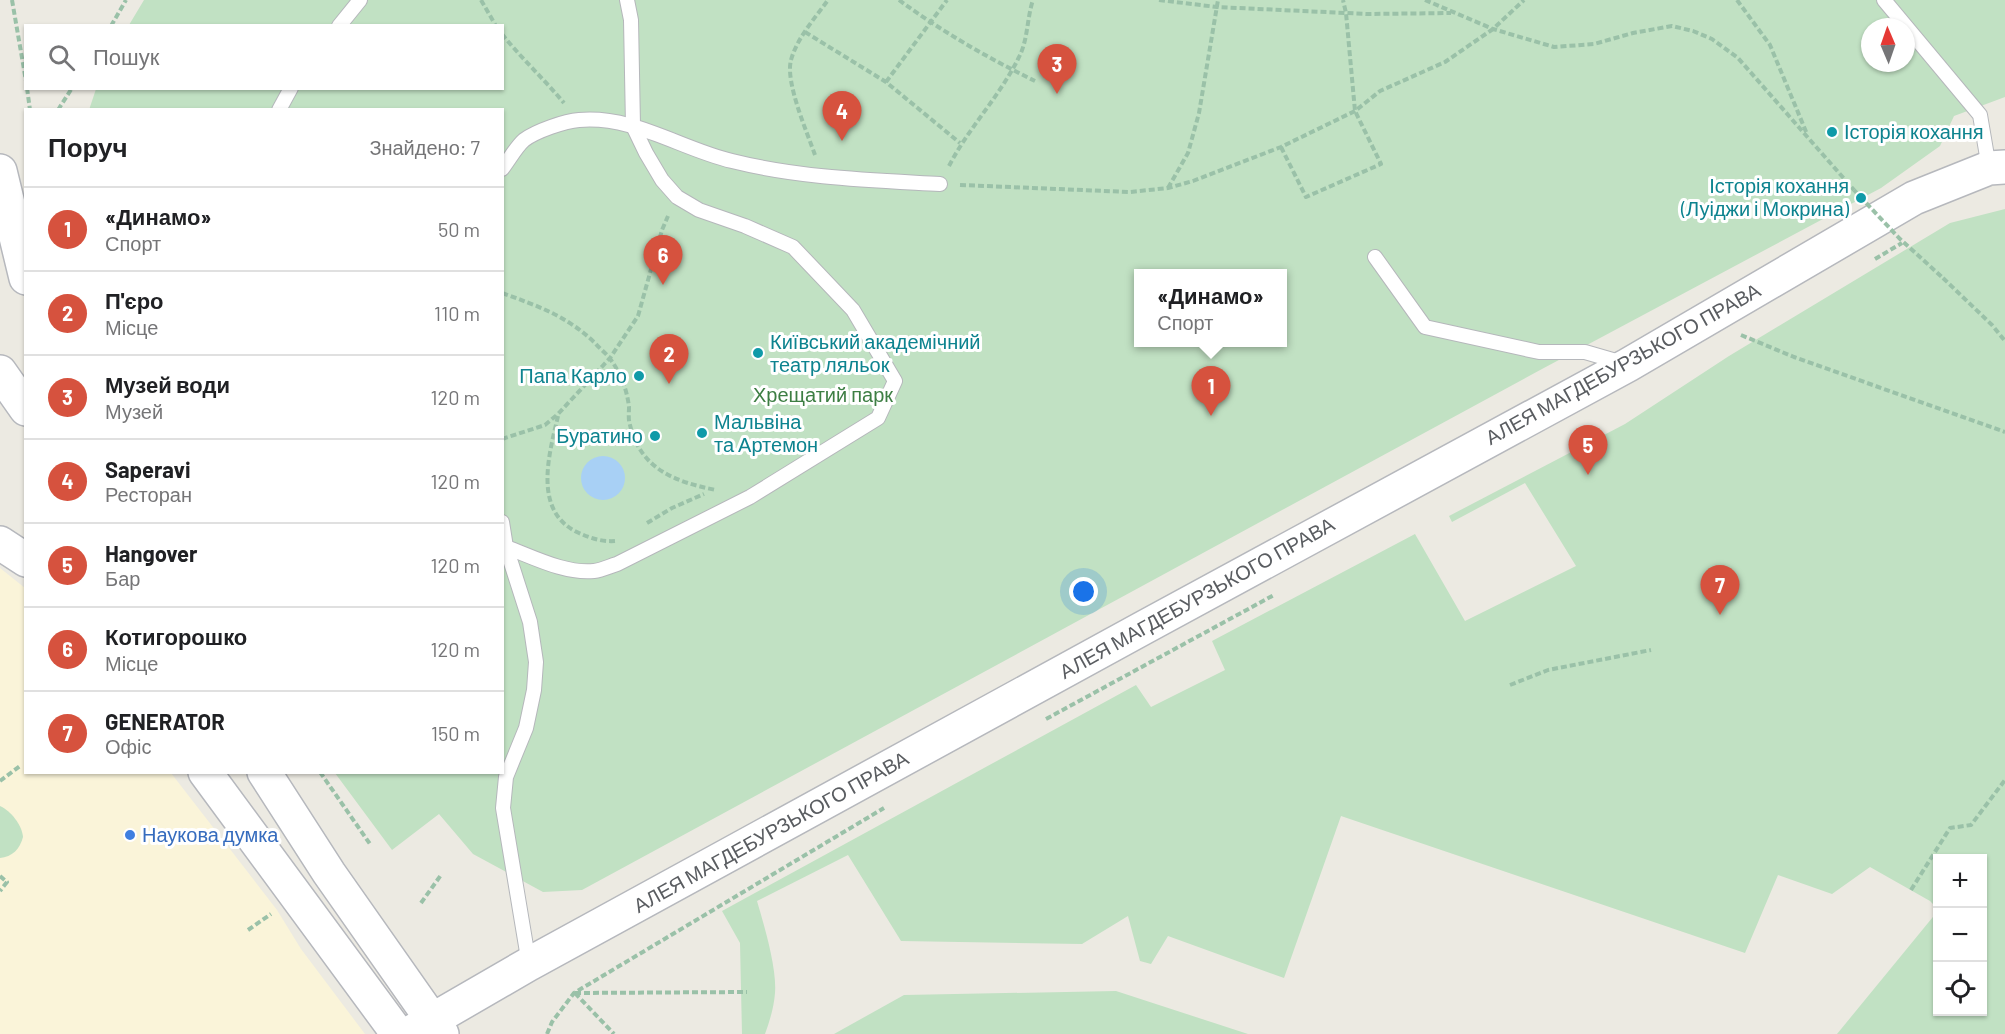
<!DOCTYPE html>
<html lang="uk">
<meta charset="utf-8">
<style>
:root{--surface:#fff;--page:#f6f6f6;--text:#202124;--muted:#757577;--line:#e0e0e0;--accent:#d6523e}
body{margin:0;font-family:Barlow,sans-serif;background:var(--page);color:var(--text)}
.controls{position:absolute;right:18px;bottom:18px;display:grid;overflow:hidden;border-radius:0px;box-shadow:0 2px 4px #0004}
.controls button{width:54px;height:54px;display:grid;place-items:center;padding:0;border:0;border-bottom:2px solid var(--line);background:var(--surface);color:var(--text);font:30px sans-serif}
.compass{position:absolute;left:1861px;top:18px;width:54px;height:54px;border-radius:50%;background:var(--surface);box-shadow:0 2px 4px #0004;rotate:358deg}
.you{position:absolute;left:1084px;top:592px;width:21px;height:21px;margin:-15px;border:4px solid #fff;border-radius:50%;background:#1a73e8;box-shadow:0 0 0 9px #1a73e833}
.badge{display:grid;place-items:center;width:39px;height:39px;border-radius:50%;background:var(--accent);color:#fff;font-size:20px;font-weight:700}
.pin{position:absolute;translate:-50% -50px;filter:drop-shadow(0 2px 3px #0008)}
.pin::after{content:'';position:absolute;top:32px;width:21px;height:18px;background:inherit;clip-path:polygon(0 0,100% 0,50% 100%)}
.popup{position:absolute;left:1134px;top:269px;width:153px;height:78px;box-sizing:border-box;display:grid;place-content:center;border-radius:0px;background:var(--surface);filter:drop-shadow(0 2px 4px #0005);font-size:20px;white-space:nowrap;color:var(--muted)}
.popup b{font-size:22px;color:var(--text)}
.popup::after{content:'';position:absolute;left:50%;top:100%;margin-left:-12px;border:12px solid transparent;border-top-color:var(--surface)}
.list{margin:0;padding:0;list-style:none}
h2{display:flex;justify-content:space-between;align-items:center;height:78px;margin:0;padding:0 24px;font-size:26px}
h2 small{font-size:20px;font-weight:400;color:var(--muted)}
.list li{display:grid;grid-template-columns:39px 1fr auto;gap:18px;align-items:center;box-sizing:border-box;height:84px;padding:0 24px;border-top:2px solid var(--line)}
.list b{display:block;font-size:22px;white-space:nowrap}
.list p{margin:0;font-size:20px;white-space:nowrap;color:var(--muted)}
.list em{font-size:20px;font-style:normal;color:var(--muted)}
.icon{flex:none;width:33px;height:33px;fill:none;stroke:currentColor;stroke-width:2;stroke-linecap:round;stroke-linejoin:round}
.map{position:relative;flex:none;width:2005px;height:1034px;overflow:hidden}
.search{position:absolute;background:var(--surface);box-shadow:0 2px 4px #0004;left:24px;top:24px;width:480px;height:66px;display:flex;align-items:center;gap:15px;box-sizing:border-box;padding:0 21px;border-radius:0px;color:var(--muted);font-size:22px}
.panel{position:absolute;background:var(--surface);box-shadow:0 2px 4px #0004;left:24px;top:108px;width:480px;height:666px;border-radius:0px}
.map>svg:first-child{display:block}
</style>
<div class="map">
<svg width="2005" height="1034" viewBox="0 0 2005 1034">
<rect width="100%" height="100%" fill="#eceae2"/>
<!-- commercial -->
<polygon fill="#faf4d9" points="0,568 25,588 26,772 171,773 277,910 301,949 365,1034 0,1034"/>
<!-- green -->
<g fill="#c1e1c3" fill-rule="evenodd">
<path d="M144,0H2005V97L1954,116L1940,146L1881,188L1542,369L582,890L543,892L473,854L439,814L392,850L335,773L502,772V110H89L96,89L502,88V26L129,25ZM1870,27H1906V63H1870ZM1139,274H1283V342H1139Z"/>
<path d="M2005,209V1034H1837L1937,912L1938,1012H1982V858H1938L1937,908L1930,901L1870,867L1832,894L1778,875L1745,953L1341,816L1284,978L1168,936L1151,964L1140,961L1128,916L1082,944L901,941L848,855L757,901C764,925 777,968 775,993C774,1007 770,1020 765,1034H742L740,943L722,911L1136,685L1151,707L1225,670L1212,641L1415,534L1465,621L1576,566L1525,483L1452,522L1449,516L1625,424L1729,356L1950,223Z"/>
<path d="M0,806C11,811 22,825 23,837C20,849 12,857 0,858Z"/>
<polygon points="1116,991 1248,1034 834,1034 904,995"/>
</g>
<!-- water -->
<circle fill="#a8d0f5" cx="603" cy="478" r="22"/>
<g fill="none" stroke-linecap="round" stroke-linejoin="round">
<defs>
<g id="lane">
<polyline points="1884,0 1980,115 1989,168"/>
<polyline points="339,26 360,0"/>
<polyline points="279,110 291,88"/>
<path d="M502,169C509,160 516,147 524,140C536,131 565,121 579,120C633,115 681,149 732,161C800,178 870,180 940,184"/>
<polyline points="1375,257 1425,327 1539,352 1585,352 1623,363"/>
<polyline points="502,522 506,547 530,622 536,662 534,690 526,728 506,777 503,808 529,964"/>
<path d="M506,547C533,557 565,574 594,571C602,570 610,566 617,564L750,497L878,418L895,381L853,310L793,247L745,226L699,210L677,197L662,180L646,153L633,126L631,20L627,0"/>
</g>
<g id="secondary">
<polyline points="0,171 26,278"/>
<polyline points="0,372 26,409"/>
<polyline points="0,543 26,560"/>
<polyline points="205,772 398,1034"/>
<polyline points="264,772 329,873 442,1034"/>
<polyline points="408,1034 529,964 1143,628 1628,365 1914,198 1989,168 2005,167"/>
</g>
</defs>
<!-- lane casing -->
<use href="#lane" stroke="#b5b7bb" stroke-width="16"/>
<!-- secondary casing -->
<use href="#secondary" stroke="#b6b8bd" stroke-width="36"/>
<!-- path -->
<g stroke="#9ac1a8" stroke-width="4" stroke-dasharray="6 3" stroke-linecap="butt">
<polyline points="12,0 26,81"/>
<polyline points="481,0 496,26"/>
<path d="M899,0C941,31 988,58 1035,81"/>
<polyline points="1159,0 1217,7 1368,14 1451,13"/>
<polyline points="1425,0 1493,29 1554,47 1594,44 1633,33 1672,26 1693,31 1712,39 1738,58 1854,190"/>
<polyline points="1737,0 1770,45 1807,134"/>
<polyline points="111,26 126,0"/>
<polyline points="805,32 886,82 960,143"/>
<path d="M502,34C521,58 544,79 564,103"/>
<polyline points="886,82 947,0"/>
<polyline points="27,88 30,110"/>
<polyline points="58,110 72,88"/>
<polyline points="1281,147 1306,197 1381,164 1355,111 1346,13 1343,0"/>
<path d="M815,155C807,132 785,82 791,60C797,38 815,18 828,0"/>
<path d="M949,166C969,127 1001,95 1020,55C1028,38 1027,18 1033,0"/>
<polyline points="960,185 1130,192 1168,188 1193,181 1281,147 1355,111 1380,91 1445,62 1493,29 1524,0"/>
<polyline points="1168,188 1188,153 1199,113 1218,0"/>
<polyline points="1875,259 1902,243"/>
<polyline points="1943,278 1992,325 2005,341"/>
<path d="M502,293C538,306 567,316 595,343C600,349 607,354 611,360C621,374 627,390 629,407C629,413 628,419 630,425C641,470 676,482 716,490"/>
<polyline points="1741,335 1794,357 2005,432"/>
<path d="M558,416C549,455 532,512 579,533C590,538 602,542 615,541"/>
<polyline points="502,439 545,425 558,414 610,358 638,316 662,230 668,216"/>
<polyline points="647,523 672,508 704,494"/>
<polyline points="1510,685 1548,670 1651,650"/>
<polyline points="1046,719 1274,595"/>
<polyline points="320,772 370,844"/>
<polyline points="0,781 20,766"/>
<polyline points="0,876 7,882 0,891"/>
<polyline points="1911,890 1950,828 1971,825 2005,780"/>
<polyline points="421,903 441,875"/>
<polyline points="248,930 271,914"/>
<polyline points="575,993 747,992"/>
<polyline points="575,993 614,1034"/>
<polyline points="547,1034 552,1022 574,993 884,808"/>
</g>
<!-- lane -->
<use href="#lane" stroke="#fff" stroke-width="14"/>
<!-- secondary -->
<use href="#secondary" stroke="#fff" stroke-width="33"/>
<!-- path-bridge -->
<polyline stroke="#9ac1a8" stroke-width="4" stroke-dasharray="6 3" stroke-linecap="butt" points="1854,190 1899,238 1943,278"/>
</g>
<!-- markers -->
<g fill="#0f9aa8" stroke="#fff" stroke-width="2">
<circle cx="1832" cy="132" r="6"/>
<circle cx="1861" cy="198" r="6"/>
<circle cx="758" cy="353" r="6"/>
<circle cx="639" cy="376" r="6"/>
<circle cx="702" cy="433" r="6"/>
<circle cx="655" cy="436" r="6"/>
</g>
<circle fill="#3f7fe0" stroke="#fff" stroke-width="2" cx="130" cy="835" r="6"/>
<g text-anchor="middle" stroke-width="6" stroke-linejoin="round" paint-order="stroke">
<!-- culture labels -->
<g font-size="20" fill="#0d838f" stroke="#fff" text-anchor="start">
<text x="1844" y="139">Історія кохання</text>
<text x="1849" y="193" text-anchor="end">Історія кохання<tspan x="1849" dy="23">(Луіджи і Мокрина)</tspan></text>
<text x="770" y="349">Київський академічний<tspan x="770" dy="23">театр ляльок</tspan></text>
<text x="627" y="383" text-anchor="end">Папа Карло</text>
<text x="714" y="429">Мальвіна<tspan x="714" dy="23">та Артемон</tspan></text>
<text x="643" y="443" text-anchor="end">Буратино</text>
</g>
<!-- street labels -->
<g font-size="20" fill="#5a5d61" stroke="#fff">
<text transform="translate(1623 364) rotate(-29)" y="7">АЛЕЯ МАГДЕБУРЗЬКОГО ПРАВА</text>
<text transform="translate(1197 598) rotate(-29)" y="7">АЛЕЯ МАГДЕБУРЗЬКОГО ПРАВА</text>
<text transform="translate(771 832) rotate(-29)" y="7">АЛЕЯ МАГДЕБУРЗЬКОГО ПРАВА</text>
</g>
<!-- park labels -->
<g font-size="20" fill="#3d7e43" stroke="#fff">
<text x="823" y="402">Хрещатий парк</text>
</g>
<!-- shop labels -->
<g font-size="20" fill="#366cbe" stroke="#fff" text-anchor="start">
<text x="142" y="842">Наукова думка</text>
</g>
</g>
</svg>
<div class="controls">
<button>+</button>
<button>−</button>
<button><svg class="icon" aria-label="locate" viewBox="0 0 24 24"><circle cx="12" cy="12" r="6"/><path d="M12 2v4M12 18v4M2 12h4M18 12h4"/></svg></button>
</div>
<svg class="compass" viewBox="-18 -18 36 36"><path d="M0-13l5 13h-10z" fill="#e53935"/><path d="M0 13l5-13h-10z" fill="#757577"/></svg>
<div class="you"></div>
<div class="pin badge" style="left:1211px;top:416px">1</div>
<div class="popup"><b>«Динамо»</b>Спорт</div>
<div class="pin badge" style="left:669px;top:384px">2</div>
<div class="pin badge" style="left:1057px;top:94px">3</div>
<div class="pin badge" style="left:842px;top:141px">4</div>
<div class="pin badge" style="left:1588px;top:475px">5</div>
<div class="pin badge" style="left:663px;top:285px">6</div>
<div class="pin badge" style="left:1720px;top:615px">7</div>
<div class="search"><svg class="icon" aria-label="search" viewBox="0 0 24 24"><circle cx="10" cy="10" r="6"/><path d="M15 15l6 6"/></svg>Пошук</div>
<section class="panel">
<h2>Поруч<small>Знайдено: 7</small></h2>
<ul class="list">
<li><span class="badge">1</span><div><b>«Динамо»</b><p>Спорт</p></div><em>50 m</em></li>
<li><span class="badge">2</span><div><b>П'єро</b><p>Місце</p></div><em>110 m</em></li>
<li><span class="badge">3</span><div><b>Музей води</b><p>Музей</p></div><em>120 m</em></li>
<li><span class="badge">4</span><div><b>Saperavi</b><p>Ресторан</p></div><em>120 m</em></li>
<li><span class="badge">5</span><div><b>Hangover</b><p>Бар</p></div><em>120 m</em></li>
<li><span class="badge">6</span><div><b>Котигорошко</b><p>Місце</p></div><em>120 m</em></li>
<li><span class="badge">7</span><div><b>GENERATOR</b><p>Офіс</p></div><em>150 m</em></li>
</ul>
</section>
</div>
